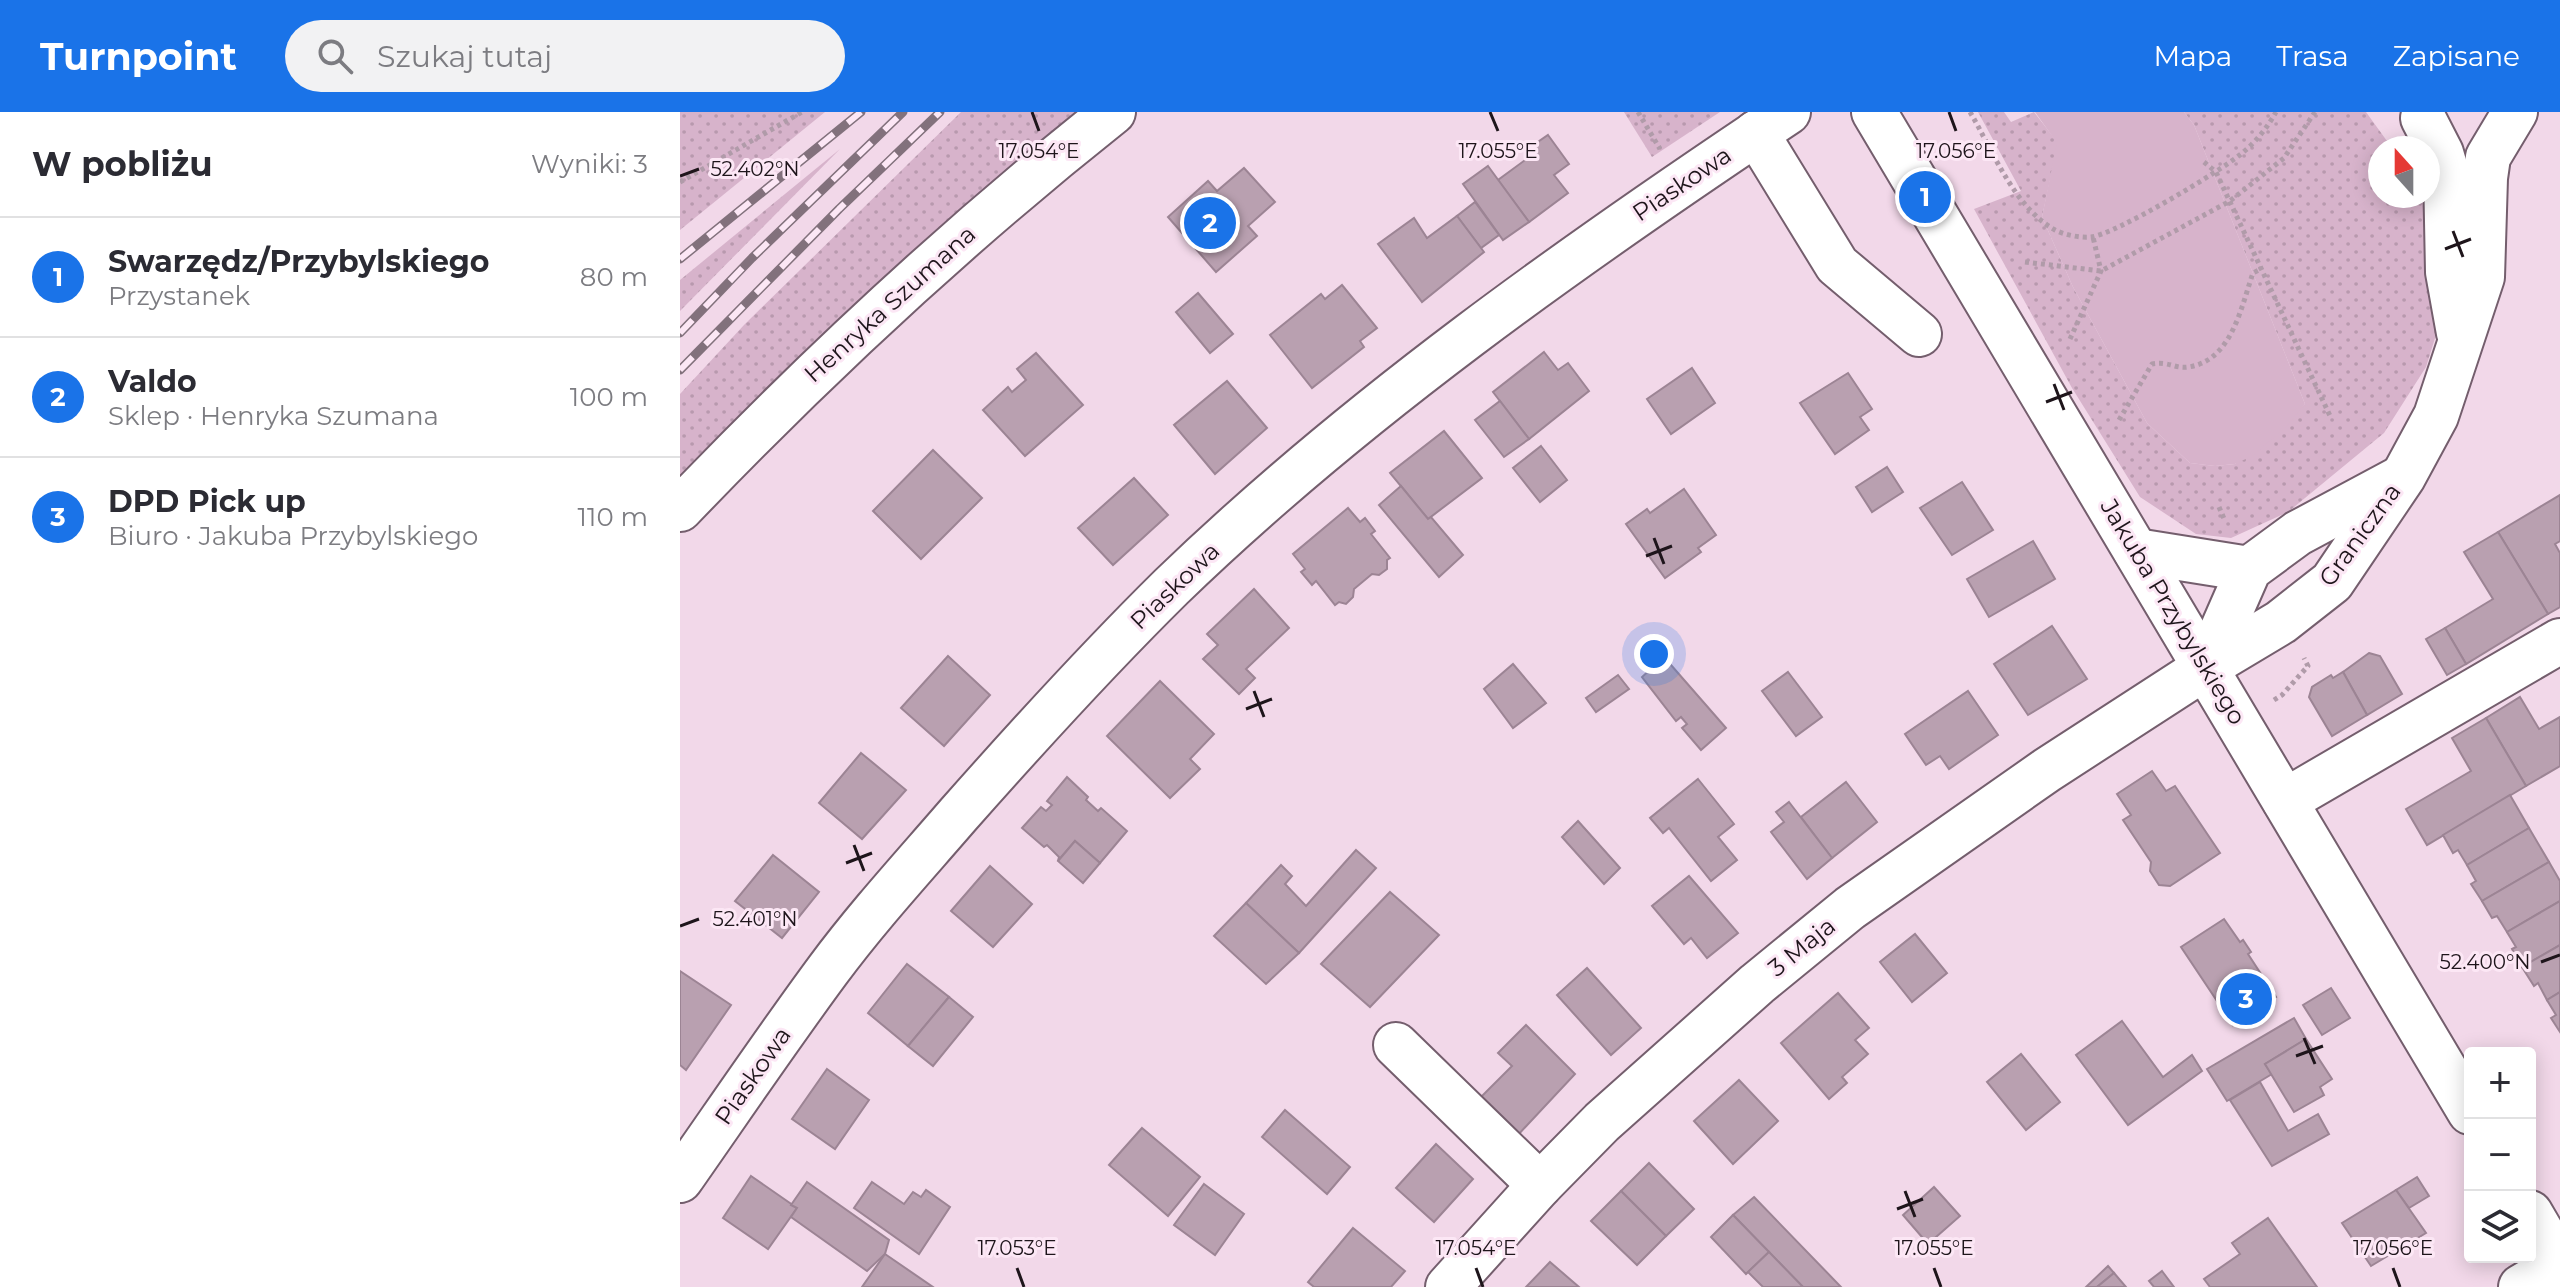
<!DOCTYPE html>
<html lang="pl">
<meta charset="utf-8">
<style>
:root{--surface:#fff;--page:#f2f2f3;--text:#2b2b33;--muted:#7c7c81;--line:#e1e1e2;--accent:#1a73e8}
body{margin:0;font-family:Montserrat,sans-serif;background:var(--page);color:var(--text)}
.controls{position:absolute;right:24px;bottom:24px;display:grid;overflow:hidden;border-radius:8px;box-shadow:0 4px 20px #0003}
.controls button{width:72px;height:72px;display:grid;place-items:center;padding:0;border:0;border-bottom:2px solid var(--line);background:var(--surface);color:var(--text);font:40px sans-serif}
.compass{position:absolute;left:1688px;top:24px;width:72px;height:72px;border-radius:50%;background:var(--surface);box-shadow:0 4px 20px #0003;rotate:339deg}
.you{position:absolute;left:974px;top:542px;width:28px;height:28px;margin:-20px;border:6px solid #fff;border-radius:50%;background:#1a73e8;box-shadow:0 0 0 12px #1a73e833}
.badge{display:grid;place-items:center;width:52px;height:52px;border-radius:50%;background:var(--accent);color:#fff;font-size:26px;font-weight:700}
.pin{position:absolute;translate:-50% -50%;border:4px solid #fff;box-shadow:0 2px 8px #0006}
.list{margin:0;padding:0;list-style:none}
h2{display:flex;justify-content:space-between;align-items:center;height:104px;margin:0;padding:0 32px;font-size:34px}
h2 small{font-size:26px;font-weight:400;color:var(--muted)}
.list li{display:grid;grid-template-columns:52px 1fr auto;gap:24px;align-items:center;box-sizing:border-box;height:120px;padding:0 32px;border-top:2px solid var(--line)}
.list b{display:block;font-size:30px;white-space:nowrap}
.list p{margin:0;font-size:26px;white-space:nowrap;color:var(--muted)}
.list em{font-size:26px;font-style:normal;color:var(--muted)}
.icon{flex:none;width:44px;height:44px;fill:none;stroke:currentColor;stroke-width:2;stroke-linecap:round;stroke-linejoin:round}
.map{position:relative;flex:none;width:1880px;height:1175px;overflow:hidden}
header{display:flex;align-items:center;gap:48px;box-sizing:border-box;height:112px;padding:0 40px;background:var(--accent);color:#fff}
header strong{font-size:38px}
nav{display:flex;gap:44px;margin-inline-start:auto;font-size:28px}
.search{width:560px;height:72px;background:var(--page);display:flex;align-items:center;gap:20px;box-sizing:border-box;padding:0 28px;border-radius:44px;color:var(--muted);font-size:30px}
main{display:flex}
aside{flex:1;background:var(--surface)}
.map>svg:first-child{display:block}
</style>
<header>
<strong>Turnpoint</strong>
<div class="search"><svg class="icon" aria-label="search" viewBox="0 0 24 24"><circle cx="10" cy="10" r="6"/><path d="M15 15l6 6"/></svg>Szukaj tutaj</div>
<nav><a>Mapa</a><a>Trasa</a><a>Zapisane</a></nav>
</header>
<main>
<aside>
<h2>W pobliżu<small>Wyniki: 3</small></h2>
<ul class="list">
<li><span class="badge">1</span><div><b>Swarzędz/Przybylskiego</b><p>Przystanek</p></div><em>80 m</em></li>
<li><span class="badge">2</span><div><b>Valdo</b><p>Sklep · Henryka Szumana</p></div><em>100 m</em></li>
<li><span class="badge">3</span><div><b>DPD Pick up</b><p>Biuro · Jakuba Przybylskiego</p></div><em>110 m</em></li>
</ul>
</aside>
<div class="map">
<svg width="1880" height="1175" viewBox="0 0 1880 1175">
<defs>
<pattern id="grass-dots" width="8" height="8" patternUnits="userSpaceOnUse" patternTransform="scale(2)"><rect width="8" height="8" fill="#d7b3cb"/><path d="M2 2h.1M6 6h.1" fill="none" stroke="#b899ae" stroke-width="1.8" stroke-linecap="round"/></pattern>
</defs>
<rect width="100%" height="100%" fill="#f2d8e9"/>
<!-- grass -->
<g fill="url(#grass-dots)">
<polygon points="0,0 145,0 0,118"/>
<polygon points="281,0 403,0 0,370 0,282 64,213"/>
<polygon points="944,0 1040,0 972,45"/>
<polygon points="1298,0 1324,0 1331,10 1354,0 1378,31 1362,105 1393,175 1467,311 1510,351 1535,354 1555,352 1625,292 1514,13 1504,0 1686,0 1712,36 1700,36 1700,84 1745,84 1761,207 1746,255 1704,321 1608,400 1551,426 1516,422 1460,385 1392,276 1294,97 1341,79"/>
<polygon points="160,37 0,199 0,168"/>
</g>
<!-- green -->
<polygon fill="#d7b3cb" points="1355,0 1504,0 1514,13 1625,292 1605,316 1572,344 1555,352 1535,354 1510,351 1467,311 1393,175 1362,105 1377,31"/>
<!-- building -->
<g fill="#b9a0b0" stroke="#9c8494" stroke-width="2">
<polygon points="868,23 889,52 874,63 888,81 849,110 818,68 856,40 852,34"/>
<polygon points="808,54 849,110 823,128 783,72"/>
<polygon points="564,56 595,90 568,114 577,124 536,160 488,105 528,69 537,79"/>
<polygon points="795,90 819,123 801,136 777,104"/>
<polygon points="777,104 804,140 742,190 698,132 734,106 747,126"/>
<polygon points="662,173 697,216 680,229 684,235 632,276 590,223 641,182 645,187"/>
<polygon points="518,181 553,222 530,241 496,200"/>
<polygon points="864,240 878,258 888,251 909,279 849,327 813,280"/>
<polygon points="356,241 403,293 345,344 303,298 328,275 332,280 346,268 337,257"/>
<polygon points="1012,256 1035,291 991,322 967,287"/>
<polygon points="1168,261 1192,297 1180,305 1189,318 1155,342 1120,291"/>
<polygon points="547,269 587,316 535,362 494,313"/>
<polygon points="820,289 849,327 824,345 795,308"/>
<polygon points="764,319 802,366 748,407 710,361"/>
<polygon points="861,334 887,368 860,390 833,356"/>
<polygon points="253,338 302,386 241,447 193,399"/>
<polygon points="1207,355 1223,380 1192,400 1176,375"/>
<polygon points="454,366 488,403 433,453 398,416"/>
<polygon points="1282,370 1313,418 1272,443 1240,396"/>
<polygon points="721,374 748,407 751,405 783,443 759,465 699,393"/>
<polygon points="1004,377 1036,423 1018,436 1021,440 985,466 946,412 967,397 970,401"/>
<polygon points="1880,383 1880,429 1875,432 1880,441 1880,495 1868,502 1818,420"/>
<polygon points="668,396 680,410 685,406 695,419 691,422 710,446 707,448 707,457 699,463 692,462 674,477 673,485 666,492 659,490 655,493 636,469 632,473 621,460 625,457 613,442"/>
<polygon points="1818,420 1868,502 1786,552 1765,516 1813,487 1784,440"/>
<polygon points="1353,429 1375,467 1309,505 1287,467"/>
<polygon points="574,477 609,516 566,557 575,566 559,582 523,547 538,533 527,522"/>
<polygon points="1372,514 1407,567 1348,603 1314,552"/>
<polygon points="1765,516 1786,552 1767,563 1746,527"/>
<polygon points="1689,541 1700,544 1722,582 1687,603 1663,560"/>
<polygon points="268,544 310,583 264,634 221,596"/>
<polygon points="984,545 1046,616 1021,638 1002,616 1007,612 1001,605 996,609 962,565"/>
<polygon points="833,552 866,591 833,616 804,577"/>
<polygon points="1108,560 1142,605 1116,624 1082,579"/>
<polygon points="1663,560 1687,603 1652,624 1629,585 1632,575 1651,563 1653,566"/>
<polygon points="938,563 949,577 916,600 906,586"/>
<polygon points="480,569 534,622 510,647 520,657 490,686 427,624"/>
<polygon points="1288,579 1318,623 1269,657 1260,644 1246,653 1225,622"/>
<polygon points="1840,585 1859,617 1880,605 1880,654 1846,674 1806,606"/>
<polygon points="1806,606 1846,674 1747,733 1726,697 1791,659 1772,626"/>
<polygon points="181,641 226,678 182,727 139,691"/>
<polygon points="1472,659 1486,679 1495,674 1540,741 1490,774 1479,773 1470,759 1471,750 1443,708 1451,703 1437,682"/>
<polygon points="387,665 408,685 406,688 418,699 421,696 447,719 420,751 395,729 378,749 379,745 367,733 364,735 342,716 361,695 366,699 372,693 367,689"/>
<polygon points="1018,667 1054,712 1038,725 1057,748 1031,769 989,716 983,721 970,706"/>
<polygon points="1166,670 1197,710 1152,746 1121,705"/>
<polygon points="1830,683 1849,716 1787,753 1778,738 1773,741 1763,723"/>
<polygon points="1109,690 1152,746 1127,767 1091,720 1104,710 1096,700"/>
<polygon points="898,709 940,756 924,772 882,725"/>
<polygon points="1849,716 1869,750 1802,789 1791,772 1796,769 1787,753"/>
<polygon points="395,729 420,751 403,771 378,749"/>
<polygon points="676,738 696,756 619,841 566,791 601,753 612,764 605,772 626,794"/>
<polygon points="93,743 139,780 102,826 55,789"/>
<polygon points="1869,750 1880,769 1880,789 1827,820 1817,804 1812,806 1802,789"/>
<polygon points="310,754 352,792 313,835 271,799"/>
<polygon points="1009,764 1058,821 1027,846 1011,826 1004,832 972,794"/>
<polygon points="710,780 759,823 690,895 641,852"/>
<polygon points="1880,789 1880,833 1842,855 1832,837 1836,835 1827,820"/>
<polygon points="566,791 619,841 586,872 534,824"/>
<polygon points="1544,807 1560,830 1563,828 1571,840 1568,842 1596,885 1553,913 1501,835"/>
<polygon points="1235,822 1267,861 1232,890 1200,850"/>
<polygon points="1880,833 1880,880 1867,888 1858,871 1854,874 1842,855"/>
<polygon points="227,852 269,885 228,934 188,901"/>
<polygon points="907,856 961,916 931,943 877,883"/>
<polygon points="0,859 51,893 6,958 0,953"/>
<polygon points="1651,876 1670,906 1642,923 1623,893"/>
<polygon points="1880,880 1880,920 1871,906 1876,903 1867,888"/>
<polygon points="1158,881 1189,916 1175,928 1188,942 1162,965 1167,971 1149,987 1101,931"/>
<polygon points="269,885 293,905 253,954 228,934"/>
<polygon points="1614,906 1626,927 1585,952 1592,962 1547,989 1527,957"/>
<polygon points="1442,909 1483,965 1512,943 1522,959 1448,1013 1396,943"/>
<polygon points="846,913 895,962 836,1025 798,988 832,954 818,941"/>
<polygon points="1626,927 1652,967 1640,975 1644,983 1614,1000 1585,952"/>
<polygon points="1341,942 1380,990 1346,1018 1307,970"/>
<polygon points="147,957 189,988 155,1037 112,1007"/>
<polygon points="1059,968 1098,1009 1053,1052 1014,1009"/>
<polygon points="1580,970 1608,1019 1638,1002 1649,1022 1592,1054 1550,988"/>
<polygon points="605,998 670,1055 647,1082 582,1025"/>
<polygon points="462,1016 520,1065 488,1104 429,1053"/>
<polygon points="756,1032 793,1067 754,1110 716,1076"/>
<polygon points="969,1051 1014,1097 986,1124 941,1079"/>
<polygon points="71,1064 117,1096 88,1137 43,1106"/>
<polygon points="1737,1065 1749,1084 1729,1096 1716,1078"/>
<polygon points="127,1070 209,1128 205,1142 187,1159 111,1105 117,1096 111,1093"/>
<polygon points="192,1070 224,1092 233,1080 241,1085 246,1078 270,1095 239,1142 174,1096"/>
<polygon points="524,1072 564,1102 535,1143 494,1113"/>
<polygon points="1254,1075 1280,1104 1248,1132 1223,1103"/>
<polygon points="1716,1078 1746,1121 1691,1154 1662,1111"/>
<polygon points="941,1079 986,1124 957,1153 911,1109"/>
<polygon points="1074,1085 1161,1175 1123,1175 1053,1103"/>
<polygon points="1053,1103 1089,1140 1066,1162 1031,1125"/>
<polygon points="1588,1106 1637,1175 1530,1175 1524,1167 1560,1142 1552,1131"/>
<polygon points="673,1116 725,1159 711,1175 634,1175 628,1170"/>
<polygon points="1089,1140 1123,1175 1083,1175 1068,1160"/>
<polygon points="205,1142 253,1175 182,1175"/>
<polygon points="870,1150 899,1175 846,1175"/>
<polygon points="1428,1154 1434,1161 1417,1175 1406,1175"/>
<polygon points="1482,1159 1494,1175 1474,1175 1469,1169"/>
<polygon points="1434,1161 1446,1175 1417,1175"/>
</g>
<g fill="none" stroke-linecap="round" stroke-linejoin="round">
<defs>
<g id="minor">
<polyline points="1194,0 1790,1000"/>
<polyline points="1743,6 1761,41 1766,58 1768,160 1779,221"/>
<polyline points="1076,21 1157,153 1239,222"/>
<path d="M0,397C136,255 279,122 433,0"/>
<polyline points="1456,439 1569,457"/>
<polyline points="1526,555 1569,457 1618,421 1719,367"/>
<polyline points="1605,689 1880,529"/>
<polyline points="716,933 860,1073"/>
<path d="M0,1068C49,998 97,927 148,858C188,804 234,754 278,703C347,625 417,548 491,475C675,297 895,142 1108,0"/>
<polyline points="768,1175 860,1073 922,1010 1077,872 1170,796 1367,658 1526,555 1601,510 1652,470 1723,365 1756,304 1802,165 1805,66 1808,45 1835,0"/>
<polyline points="1841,1175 1880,1152 1850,1101"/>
</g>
</defs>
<!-- minor casing -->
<use href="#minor" stroke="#745e6d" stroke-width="48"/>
<!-- path -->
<g stroke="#b09ba9" stroke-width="5" stroke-dasharray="4 4" stroke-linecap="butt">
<polyline points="958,0 980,37"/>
<path d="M1290,0C1313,39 1334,95 1375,118C1385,123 1400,126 1411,125C1436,122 1539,60 1561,42C1576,30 1587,16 1596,0"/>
<polyline points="1524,50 1536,60 1651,306"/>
<polyline points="0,70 122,0"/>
<polyline points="1345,150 1421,159 1550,89 1604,46 1635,0"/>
<polyline points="1390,227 1421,159 1413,125"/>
<path d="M1439,308L1472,252C1489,249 1495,257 1508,255C1552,249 1561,195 1573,161L1581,157"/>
<polyline points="1539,395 1545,409"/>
<polyline points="1594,588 1602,583 1628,554 1624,546"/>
</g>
<!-- minor -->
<use href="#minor" stroke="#fff" stroke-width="44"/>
<defs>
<g id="rail">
<polyline points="0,147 181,0"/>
<polyline points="0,221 72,146 223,0"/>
<polyline points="0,258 159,97 260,0"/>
</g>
</defs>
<!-- rail casing -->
<use href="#rail" stroke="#82717c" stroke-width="9"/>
<!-- rail -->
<use href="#rail" stroke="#fce7f5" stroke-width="6" stroke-dasharray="18" stroke-linecap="butt"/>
</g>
<!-- ticks -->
<path fill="none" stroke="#1e151b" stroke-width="3" d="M352,0L359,19M810,0L818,19M1269,0L1276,19M0,64L19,57M1773,119L1783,145M1765,137L1791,127M1374,272L1384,298M1366,290L1392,280M974,426L984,452M966,444L992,434M574,579L584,605M566,597L592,587M174,733L184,759M166,751L192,741M0,814L19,807M1861,850L1880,843M1624,926L1635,952M1616,944L1643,934M1225,1079L1235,1105M1217,1097L1243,1087M337,1156L344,1175M796,1156L803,1175M1254,1156L1261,1175M1713,1156L1720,1175"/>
<g text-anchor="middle" stroke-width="6" stroke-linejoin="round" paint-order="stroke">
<!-- street labels -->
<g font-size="24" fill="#1e151b" stroke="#fce7f5">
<text transform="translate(1002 72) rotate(-34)" y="8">Piaskowa</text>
<text transform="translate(210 192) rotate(-42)" y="8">Henryka Szumana</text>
<text transform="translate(1680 423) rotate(-54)" y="8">Graniczna</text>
<text transform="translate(495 474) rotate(-44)" y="8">Piaskowa</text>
<text transform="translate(1493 500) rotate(59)" y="8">Jakuba Przybylskiego</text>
<text transform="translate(1122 835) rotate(-39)" y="8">3 Maja</text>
<text transform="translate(73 964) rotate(-55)" y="8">Piaskowa</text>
</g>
</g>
<g font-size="20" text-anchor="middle" fill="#1e151b" stroke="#fce7f5" stroke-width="6" stroke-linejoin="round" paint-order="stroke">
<text x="359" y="46">17.054°E</text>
<text x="818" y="46">17.055°E</text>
<text x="1276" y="46">17.056°E</text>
<text x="75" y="64">52.402°N</text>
<text x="75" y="814">52.401°N</text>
<text x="1805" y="857">52.400°N</text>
<text x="337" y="1143">17.053°E</text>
<text x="796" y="1143">17.054°E</text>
<text x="1254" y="1143">17.055°E</text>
<text x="1713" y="1143">17.056°E</text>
</g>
</svg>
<div class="controls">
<button>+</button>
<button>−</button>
<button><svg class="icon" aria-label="layers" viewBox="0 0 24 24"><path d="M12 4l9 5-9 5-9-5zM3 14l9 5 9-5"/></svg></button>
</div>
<svg class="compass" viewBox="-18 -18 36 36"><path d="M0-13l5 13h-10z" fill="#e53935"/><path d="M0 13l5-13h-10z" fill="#7c7c81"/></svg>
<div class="you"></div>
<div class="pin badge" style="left:1245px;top:85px">1</div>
<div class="pin badge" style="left:530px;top:111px">2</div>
<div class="pin badge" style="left:1566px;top:887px">3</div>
</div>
</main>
